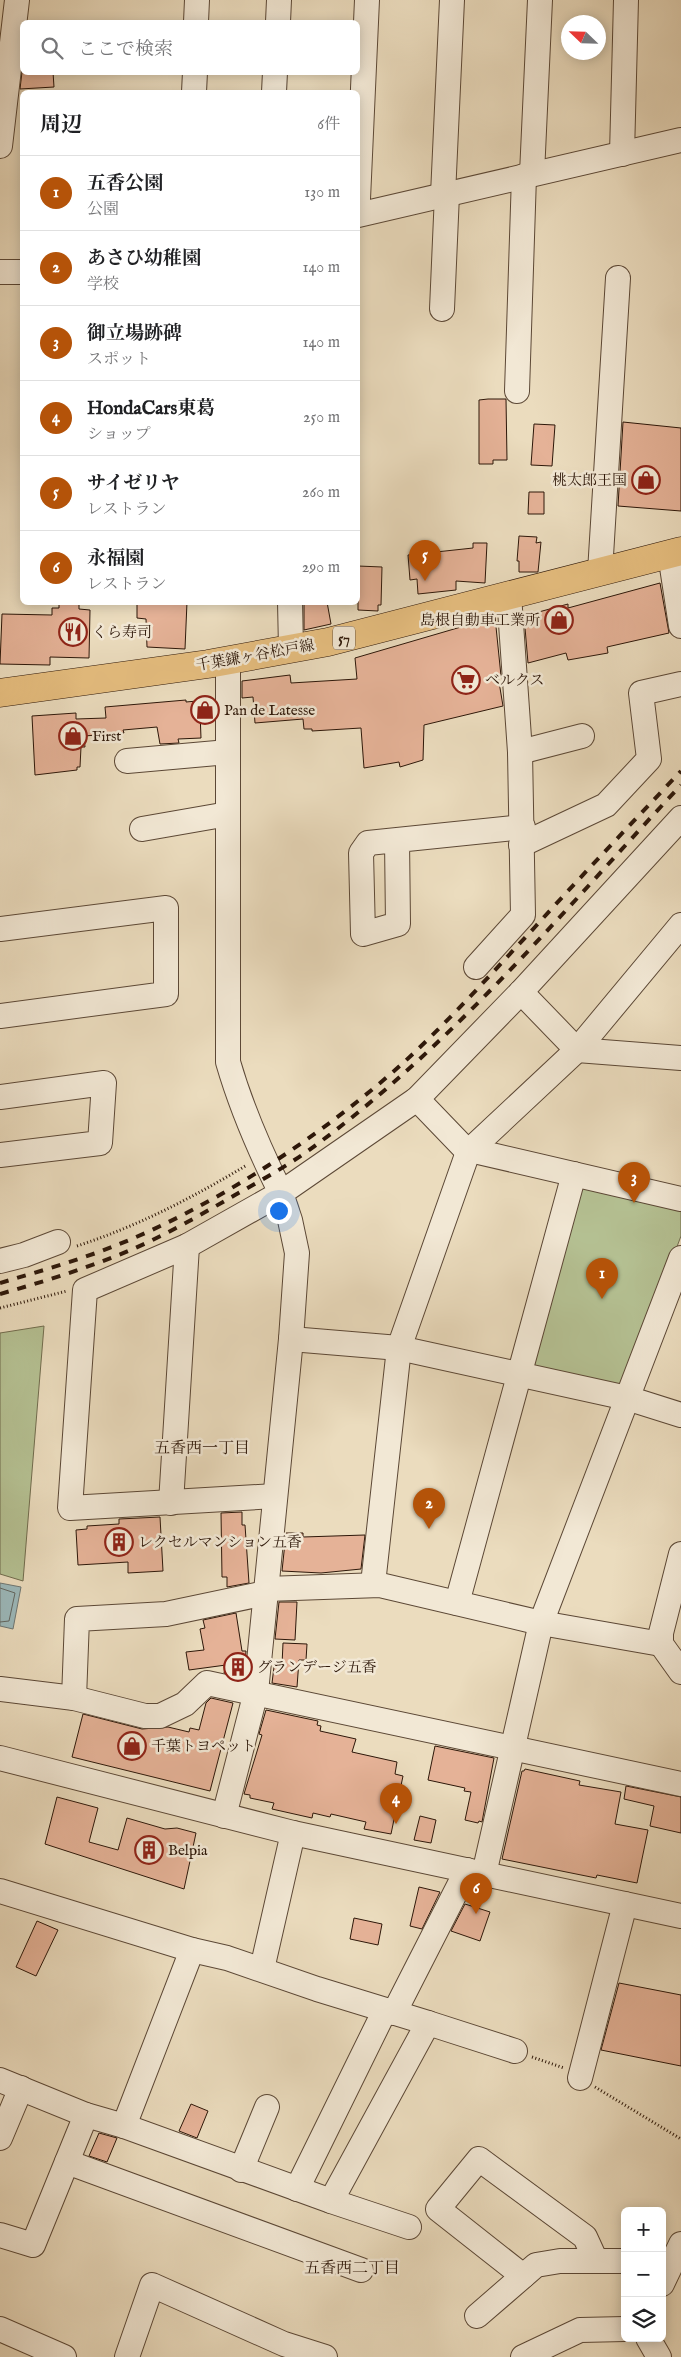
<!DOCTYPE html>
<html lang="ja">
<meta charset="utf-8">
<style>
:root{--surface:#fff;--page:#f2f2f2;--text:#202124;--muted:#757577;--line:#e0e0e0;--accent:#b45309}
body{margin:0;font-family:"IM FELL English","Noto Serif JP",serif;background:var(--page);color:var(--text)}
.controls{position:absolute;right:15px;bottom:15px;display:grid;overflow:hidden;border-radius:8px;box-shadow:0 2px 12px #0003}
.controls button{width:45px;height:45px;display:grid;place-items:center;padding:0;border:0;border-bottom:1px solid var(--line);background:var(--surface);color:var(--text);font:25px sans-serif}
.compass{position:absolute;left:561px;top:15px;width:45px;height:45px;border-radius:50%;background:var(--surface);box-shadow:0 2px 12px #0003;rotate:293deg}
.you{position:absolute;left:278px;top:1210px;width:18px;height:18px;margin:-12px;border:4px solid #fff;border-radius:50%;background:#1a73e8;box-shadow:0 0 0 8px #1a73e833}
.badge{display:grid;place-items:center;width:32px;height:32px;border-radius:50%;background:var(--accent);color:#fff;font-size:16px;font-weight:700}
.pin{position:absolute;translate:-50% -41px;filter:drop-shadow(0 1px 2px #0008)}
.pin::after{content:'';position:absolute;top:26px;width:18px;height:15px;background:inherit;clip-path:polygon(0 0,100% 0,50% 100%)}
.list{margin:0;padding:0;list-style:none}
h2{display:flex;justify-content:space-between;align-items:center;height:65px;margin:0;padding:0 20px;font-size:21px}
h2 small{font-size:16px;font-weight:400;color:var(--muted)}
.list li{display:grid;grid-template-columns:32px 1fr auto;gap:15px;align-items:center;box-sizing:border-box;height:75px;padding:0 20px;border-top:1px solid var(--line)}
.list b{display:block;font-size:19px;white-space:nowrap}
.list p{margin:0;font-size:16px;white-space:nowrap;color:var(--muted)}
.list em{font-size:16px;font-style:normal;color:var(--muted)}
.icon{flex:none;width:28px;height:28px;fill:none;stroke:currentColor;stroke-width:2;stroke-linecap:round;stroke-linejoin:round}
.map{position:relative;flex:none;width:681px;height:2357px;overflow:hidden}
.search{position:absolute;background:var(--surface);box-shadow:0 2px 12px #0003;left:20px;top:20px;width:340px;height:55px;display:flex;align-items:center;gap:12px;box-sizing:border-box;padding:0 18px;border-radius:8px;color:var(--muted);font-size:19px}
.panel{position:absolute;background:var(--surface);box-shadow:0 2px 12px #0003;left:20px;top:90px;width:340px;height:515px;border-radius:8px}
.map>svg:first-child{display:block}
</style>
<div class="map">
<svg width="681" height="2357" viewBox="0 0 681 2357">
<rect width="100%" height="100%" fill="#ebdcbe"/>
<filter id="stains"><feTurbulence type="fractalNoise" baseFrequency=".004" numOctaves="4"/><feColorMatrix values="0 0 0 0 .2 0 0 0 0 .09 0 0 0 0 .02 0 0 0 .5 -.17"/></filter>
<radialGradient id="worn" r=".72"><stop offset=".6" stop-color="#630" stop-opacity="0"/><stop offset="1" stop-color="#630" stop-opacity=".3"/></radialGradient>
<!-- green -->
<g fill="#b5c193" stroke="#716c4e">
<polygon points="579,1183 681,1208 681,1236 625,1384 614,1389 533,1370"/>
<polygon points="44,1326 23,1581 0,1574 0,1333"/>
</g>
<!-- water -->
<polygon fill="#9cb9bb" stroke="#707874" points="0,1583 21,1587 13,1629 0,1626"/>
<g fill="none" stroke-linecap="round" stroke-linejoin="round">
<!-- shore -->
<polyline stroke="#646862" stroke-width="1" points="0,1588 15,1593 9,1621 0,1622"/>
</g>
<!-- building -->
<g fill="#e5b297" stroke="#2d1709">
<polygon points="22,72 53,72 54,87 20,89"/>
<polygon points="488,399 506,399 507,460 493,460 493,464 479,464 479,400"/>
<polygon points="623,422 681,428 681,511 618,506"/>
<polygon points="534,424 555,425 552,466 531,465"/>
<polygon points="529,492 544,492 544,514 528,514"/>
<polygon points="519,536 537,537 536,543 541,542 538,572 519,572 519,561 517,561"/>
<polygon points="473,543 487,543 485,583 456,581 456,590 418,594 417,579 410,580 408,555 473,548"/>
<polygon points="358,566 382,567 381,605 378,605 378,611 358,610"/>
<polygon points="660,583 669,633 607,647 608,653 568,660 566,653 528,663 524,616 568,604 568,608"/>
<polygon points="59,602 79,602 79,609 90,610 89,658 50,657 50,665 0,664 2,614 52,615 52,608 59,608"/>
<polygon points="137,602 187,602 185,649 147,647 146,619 137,618"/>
<polygon points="304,602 327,602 331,624 304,630"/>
<polygon points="495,617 501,676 498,676 503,706 424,725 423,760 400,767 399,762 364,768 361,728 312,731 312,729 304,729 303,719 255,723 253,697 242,698 242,681 290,675 291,683 357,679 355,658"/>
<polygon points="186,700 186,702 197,701 198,712 200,712 201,738 178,739 179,743 160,744 157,727 123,730 124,733 84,736 85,747 81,747 80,767 77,767 77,770 35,775 32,716 76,713 76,719 106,718 105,707"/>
<polygon points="242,1512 242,1525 245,1525 249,1583 227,1587 227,1577 222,1577 221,1513"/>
<polygon points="160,1517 163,1571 128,1573 128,1562 78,1565 76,1530 87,1529 87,1526 119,1524 119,1519"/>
<polygon points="286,1533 303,1533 303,1537 365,1535 361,1569 321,1573 282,1571"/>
<polygon points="279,1602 297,1602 295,1640 275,1639"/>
<polygon points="236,1613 242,1651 246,1651 244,1677 224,1673 226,1665 189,1670 186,1652 204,1650 200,1629 205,1628 203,1620"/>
<polygon points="283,1643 307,1644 306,1660 299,1660 297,1687 272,1683 274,1667 279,1668 279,1665 282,1665"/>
<polygon points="211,1698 233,1703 210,1791 72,1757 83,1714 142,1729 168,1727 189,1732 190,1728 199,1730 206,1703"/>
<polygon points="266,1710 318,1721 317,1725 321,1726 320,1731 356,1739 352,1752 397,1762 395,1774 403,1776 391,1834 364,1829 366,1822 331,1814 330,1817 313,1813 312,1818 272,1809 274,1803 250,1798 250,1795 244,1794 262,1735 259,1734"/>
<polygon points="435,1746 494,1758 482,1822 479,1821 478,1823 465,1820 471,1792 464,1791 465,1788 428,1780"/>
<polygon points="525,1769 580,1781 579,1785 621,1792 615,1824 648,1830 637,1883 597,1875 596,1878 502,1859 522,1771 524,1771"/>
<polygon points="626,1786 681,1797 681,1833 650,1826 654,1806 624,1799"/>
<polygon points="57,1797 98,1808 89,1842 118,1850 127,1818 165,1829 177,1828 196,1833 184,1889 45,1844"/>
<polygon points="420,1816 436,1820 431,1843 414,1840"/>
<polygon points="419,1887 440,1892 422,1929 410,1926"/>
<polygon points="465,1904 490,1912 480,1941 451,1931"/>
<polygon points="354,1918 382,1924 378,1945 350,1939"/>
<polygon points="37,1921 58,1930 36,1976 16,1967"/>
<polygon points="619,1983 681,1995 681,2066 601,2050"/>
<polygon points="191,2104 208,2111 197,2138 179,2131"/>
<polygon points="99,2133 117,2138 107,2162 89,2156"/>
</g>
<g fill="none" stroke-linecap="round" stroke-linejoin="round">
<defs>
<g id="minor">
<polyline points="196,22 197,0"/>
<polyline points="278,22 279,0"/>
<polyline points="194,92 195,72"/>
<polyline points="274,92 275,72"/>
<polyline points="0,146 17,0"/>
<polyline points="622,154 626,0"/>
<polyline points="532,174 540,0"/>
<polyline points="443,195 452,0"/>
<polyline points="358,199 367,0"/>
<polyline points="358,215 681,140"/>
<polyline points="0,272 22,272"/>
<polyline points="442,309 447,194"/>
<polyline points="517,391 524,176"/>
<polyline points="670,554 681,626"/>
<polyline points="600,572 618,278"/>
<polyline points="290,602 291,648"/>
<path d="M228,660V1062C241,1107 260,1151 281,1193L187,1246L85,1290L70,1508L275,1496"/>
<polyline points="520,752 582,736"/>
<polyline points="127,761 228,752"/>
<polyline points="142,829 228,814"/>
<polyline points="397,840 398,924 363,934 361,853 368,843 523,827"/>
<polyline points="521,845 606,805 649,759 641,693 681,684"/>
<polyline points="0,929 166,908 166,994 0,1016"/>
<polyline points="476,967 523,915 520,752 509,595"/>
<polyline points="521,992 577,1050 681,1058"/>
<polyline points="0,1097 104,1083 100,1143 0,1155"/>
<polyline points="417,1099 468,1152"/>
<polyline points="470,1150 681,1199"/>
<polyline points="0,1261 24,1255 58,1242"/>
<polyline points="291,1339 399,1348 627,1398 681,1415"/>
<polyline points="171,1503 187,1246"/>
<polyline points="681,1554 661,1633 661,1644 681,1672"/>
<polyline points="373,1584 399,1348 468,1152 577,1050 681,925"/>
<polyline points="266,1589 380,1585 541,1623 661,1644"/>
<polyline points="457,1603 574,1174"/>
<polyline points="0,1689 74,1698 145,1716 160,1716 185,1704 207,1683 681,1784"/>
<polyline points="74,1698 77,1619 166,1614 266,1593"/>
<polyline points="0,1758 293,1833 681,1916"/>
<polyline points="224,1816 256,1692 291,1339 297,1253 290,1220 281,1193 417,1099 521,992 681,818"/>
<polyline points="484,1874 541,1623 681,1258"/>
<polyline points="0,1891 192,1950 227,1958 317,1989 428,2023 331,2201 124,2126 86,2115 0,2080"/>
<polyline points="262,1969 293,1833"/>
<polyline points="394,2013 467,1870"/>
<polyline points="428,2023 515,2051"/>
<polyline points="580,2078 625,1904"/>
<polyline points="124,2126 192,1950"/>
<polyline points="0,2138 21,2088"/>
<polyline points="67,2162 361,2270"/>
<polyline points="241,2170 267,2107"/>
<polyline points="297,2189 385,2010"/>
<polyline points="331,2201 409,2227"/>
<polyline points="0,2235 33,2245 86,2115"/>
<polyline points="523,2276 438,2209 479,2159 585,2237 596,2261"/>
<polyline points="662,2284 681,2244"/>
<polyline points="477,2316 536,2265 560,2261 625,2261"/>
<polyline points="0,2329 64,2357"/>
<polyline points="648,2338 659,2357"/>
<polyline points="127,2357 152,2285 284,2344 325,2357"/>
<polyline points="523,2357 580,2330 625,2329"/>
</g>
<polyline id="major" points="0,693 208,664 328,642 681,551"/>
</defs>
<!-- minor casing -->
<use href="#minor" stroke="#5c4836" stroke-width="26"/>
<!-- major casing -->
<use href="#major" stroke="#2d1709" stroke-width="29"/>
<!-- path -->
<g stroke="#2d1709" stroke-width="3" stroke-dasharray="1 2.5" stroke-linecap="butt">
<path d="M77,1246C138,1226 192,1198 247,1165"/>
<polyline points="0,1308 67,1291"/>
<polyline points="532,2057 564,2068"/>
<polyline points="595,2087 681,2139"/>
</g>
<!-- minor -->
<use href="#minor" stroke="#f2e8d5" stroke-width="24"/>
<!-- major -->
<use href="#major" stroke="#e6be7f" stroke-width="28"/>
<!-- rail -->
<g stroke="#2d1709" stroke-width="4" stroke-dasharray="9 9" stroke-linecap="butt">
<path d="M0,1283C37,1272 76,1261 112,1247C214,1207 320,1137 402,1064C449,1021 492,973 535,927C583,874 632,823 681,771"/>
<path d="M0,1294C39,1283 78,1271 116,1256C157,1240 197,1217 235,1195C264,1179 294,1162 320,1142C456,1041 566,908 681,785"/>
</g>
</g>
<!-- icons -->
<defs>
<symbol id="shop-ring" viewBox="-11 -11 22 22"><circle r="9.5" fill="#f2e8d5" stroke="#8f2418" stroke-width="1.5"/><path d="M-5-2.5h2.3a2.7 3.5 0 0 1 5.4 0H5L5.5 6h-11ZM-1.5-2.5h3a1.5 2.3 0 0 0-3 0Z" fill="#8f2418"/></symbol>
<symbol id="restaurant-ring" viewBox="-11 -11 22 22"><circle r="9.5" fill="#f2e8d5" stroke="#8f2418" stroke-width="1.5"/><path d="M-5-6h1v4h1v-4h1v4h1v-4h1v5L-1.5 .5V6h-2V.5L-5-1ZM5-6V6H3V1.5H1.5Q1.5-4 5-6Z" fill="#8f2418"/></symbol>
<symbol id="supermarket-ring" viewBox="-11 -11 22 22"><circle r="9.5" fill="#f2e8d5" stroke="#8f2418" stroke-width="1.5"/><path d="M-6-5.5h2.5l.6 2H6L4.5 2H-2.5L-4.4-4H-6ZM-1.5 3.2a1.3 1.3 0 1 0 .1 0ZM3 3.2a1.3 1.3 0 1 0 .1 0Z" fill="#8f2418"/></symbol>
<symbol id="building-ring" viewBox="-11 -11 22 22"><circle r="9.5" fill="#f2e8d5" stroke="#8f2418" stroke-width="1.5"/><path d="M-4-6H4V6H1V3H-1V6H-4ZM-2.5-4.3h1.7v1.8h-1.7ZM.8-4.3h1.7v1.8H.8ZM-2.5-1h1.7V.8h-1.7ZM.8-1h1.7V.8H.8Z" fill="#8f2418"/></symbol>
</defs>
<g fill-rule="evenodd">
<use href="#shop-ring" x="630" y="464" width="32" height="32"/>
<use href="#shop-ring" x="543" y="604" width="32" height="32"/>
<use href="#restaurant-ring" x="57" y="616" width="32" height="32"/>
<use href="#supermarket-ring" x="450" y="664" width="32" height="32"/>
<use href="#shop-ring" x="189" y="694" width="32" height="32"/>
<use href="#shop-ring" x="57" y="720" width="32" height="32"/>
<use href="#building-ring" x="103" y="1526" width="32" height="32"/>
<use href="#building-ring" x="222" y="1651" width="32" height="32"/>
<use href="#shop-ring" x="116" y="1730" width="32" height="32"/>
<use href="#building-ring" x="133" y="1834" width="32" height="32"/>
</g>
<g text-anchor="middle" stroke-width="5" stroke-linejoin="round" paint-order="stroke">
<!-- shield labels -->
<rect fill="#f2e8d5" stroke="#685646" stroke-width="1" x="333" y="626.5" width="22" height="23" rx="4"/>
<g font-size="14" font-weight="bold" fill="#2d1709">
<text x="344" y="643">57</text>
</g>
<!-- poi labels -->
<g font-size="15" fill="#2d1709" stroke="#f2e8d5" text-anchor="start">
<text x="627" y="485" text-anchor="end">桃太郎王国</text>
<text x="540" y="625" text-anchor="end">島根自動車工業所</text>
<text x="92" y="637">くら寿司</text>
<text x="485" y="685">ベルクス</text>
<text x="224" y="715">Pan de Latesse</text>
<text x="92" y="741">First</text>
<text x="138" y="1547">レクセルマンション五香</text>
<text x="257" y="1672">グランデージ五香</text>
<text x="151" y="1751">千葉トヨペット</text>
<text x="168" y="1855">Belpia</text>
</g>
<!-- street labels -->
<g font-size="15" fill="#2d1709" stroke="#f2e8d5">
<text transform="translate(255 655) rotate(-10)" y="5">千葉鎌ヶ谷松戸線</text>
</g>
<!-- neighbourhood labels -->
<g font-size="16" fill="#2d1709" stroke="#f2e8d5">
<text x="202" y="1453">五香西一丁目</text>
<text x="352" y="2273">五香西二丁目</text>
</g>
</g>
<rect width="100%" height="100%" filter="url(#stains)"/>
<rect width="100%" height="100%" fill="url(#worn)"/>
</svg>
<div class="controls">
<button>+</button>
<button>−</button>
<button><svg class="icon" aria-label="layers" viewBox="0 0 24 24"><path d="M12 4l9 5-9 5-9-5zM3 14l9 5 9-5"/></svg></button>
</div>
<svg class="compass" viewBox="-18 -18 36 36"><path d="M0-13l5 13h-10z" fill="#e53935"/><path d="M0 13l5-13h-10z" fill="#757577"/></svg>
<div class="you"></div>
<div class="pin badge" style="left:602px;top:1299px">1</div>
<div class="pin badge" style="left:429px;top:1529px">2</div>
<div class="pin badge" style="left:634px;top:1203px">3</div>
<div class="pin badge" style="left:396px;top:1824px">4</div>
<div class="pin badge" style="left:425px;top:581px">5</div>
<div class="pin badge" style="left:476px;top:1914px">6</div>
<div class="search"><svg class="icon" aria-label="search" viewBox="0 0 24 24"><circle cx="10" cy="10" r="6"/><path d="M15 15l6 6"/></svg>ここで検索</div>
<section class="panel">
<h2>周辺<small>6件</small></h2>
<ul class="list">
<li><span class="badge">1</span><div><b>五香公園</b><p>公園</p></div><em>130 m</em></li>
<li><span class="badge">2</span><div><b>あさひ幼稚園</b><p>学校</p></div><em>140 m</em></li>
<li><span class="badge">3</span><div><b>御立場跡碑</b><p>スポット</p></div><em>140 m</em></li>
<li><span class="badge">4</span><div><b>HondaCars東葛</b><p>ショップ</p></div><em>250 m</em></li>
<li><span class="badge">5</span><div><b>サイゼリヤ</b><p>レストラン</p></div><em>260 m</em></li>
<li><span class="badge">6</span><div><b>永福園</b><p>レストラン</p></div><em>290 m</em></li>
</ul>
</section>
</div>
